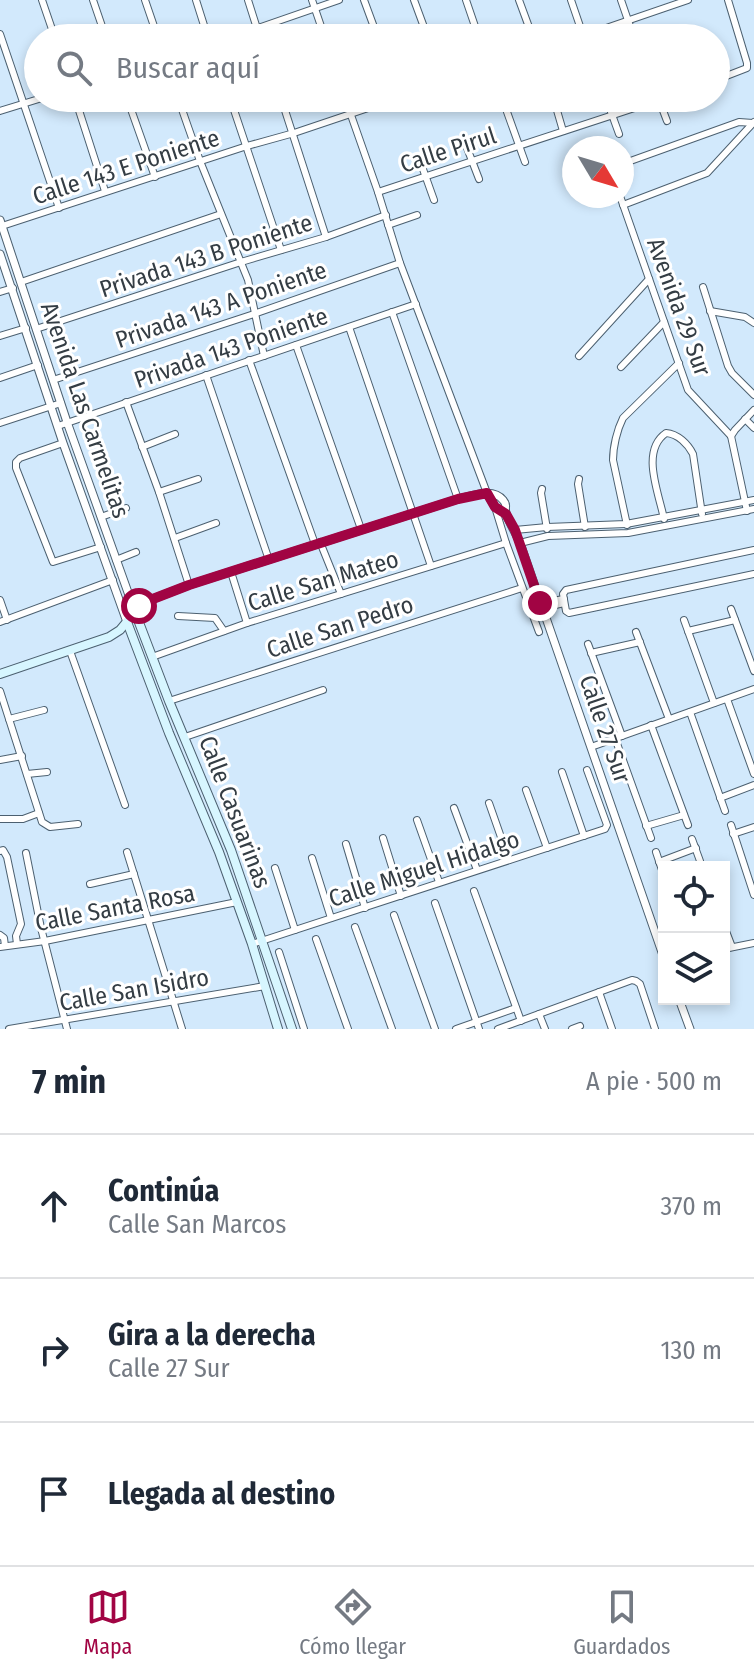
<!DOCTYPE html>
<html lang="es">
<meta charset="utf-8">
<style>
:root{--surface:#fff;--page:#f6f6f7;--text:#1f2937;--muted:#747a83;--line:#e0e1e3;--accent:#a10443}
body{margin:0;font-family:"Fira Sans Condensed",sans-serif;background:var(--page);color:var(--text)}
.controls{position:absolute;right:24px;bottom:24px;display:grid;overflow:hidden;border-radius:0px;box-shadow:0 4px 12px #0003}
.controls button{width:72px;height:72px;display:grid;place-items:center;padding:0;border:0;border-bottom:2px solid var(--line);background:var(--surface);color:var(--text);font:40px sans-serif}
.compass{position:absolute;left:562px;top:136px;width:72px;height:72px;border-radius:50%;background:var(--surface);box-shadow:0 4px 12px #0003;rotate:128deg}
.stop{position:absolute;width:24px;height:24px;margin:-18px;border:6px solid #a10443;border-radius:50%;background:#fff}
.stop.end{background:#a10443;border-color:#fff;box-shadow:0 2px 8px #0008}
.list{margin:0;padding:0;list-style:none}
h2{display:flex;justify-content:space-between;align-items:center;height:104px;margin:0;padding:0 32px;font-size:34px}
h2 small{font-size:26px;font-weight:400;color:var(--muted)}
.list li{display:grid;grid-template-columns:52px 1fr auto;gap:24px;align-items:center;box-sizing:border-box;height:144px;padding:0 32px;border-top:2px solid var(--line)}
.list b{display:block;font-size:30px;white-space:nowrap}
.list p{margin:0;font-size:26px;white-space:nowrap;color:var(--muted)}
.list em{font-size:26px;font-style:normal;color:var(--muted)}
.icon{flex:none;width:44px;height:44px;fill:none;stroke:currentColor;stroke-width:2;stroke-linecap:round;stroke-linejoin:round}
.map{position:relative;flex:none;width:754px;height:1029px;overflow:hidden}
.search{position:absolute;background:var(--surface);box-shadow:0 4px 12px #0003;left:24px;right:24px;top:24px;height:88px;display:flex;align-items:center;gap:20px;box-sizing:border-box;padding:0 28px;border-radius:44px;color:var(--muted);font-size:30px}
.sheet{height:536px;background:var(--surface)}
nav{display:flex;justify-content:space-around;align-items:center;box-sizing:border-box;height:112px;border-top:2px solid var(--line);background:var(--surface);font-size:22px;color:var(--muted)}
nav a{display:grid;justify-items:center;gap:4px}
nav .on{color:var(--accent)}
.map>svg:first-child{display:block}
</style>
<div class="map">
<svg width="754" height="1029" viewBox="0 0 754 1029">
<rect width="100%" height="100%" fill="#d2e9fc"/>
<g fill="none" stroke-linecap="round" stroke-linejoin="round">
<defs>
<g id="minor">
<polyline points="42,0 55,38"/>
<polyline points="93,0 106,38"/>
<polyline points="145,0 158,38"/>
<polyline points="196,0 208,38"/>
<polyline points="248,0 260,38"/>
<polyline points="312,0 325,38"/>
<polyline points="364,0 378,38"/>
<polyline points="414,0 428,38"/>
<polyline points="466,0 479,38"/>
<polyline points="519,0 533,38"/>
<polyline points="571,0 584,38"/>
<polyline points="621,0 632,32"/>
<polyline points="0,34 59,208"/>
<polyline points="229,38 339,0"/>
<polyline points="577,38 688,0"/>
<polyline points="716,80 747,68 747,63 728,0"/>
<polyline points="75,98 105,191"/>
<polyline points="127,98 155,177"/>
<polyline points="178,98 200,161 248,280 264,356"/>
<polyline points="230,98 281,250"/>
<polyline points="281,98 326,237"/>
<polyline points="345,98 378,192 400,263 487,493"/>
<polyline points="450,98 452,102"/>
<polyline points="502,98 525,162"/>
<polyline points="606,98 619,134"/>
<polyline points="659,100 667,121"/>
<polyline points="556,107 563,131"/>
<polyline points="0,111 42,98"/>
<polyline points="464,140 479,179"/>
<polyline points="419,158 434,200"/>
<polyline points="622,164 739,122 753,123"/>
<polyline points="378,192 665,98"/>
<polyline points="620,196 688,390 731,436 747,511"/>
<polyline points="623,205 707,173 754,122"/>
<polyline points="388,225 417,215"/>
<polyline points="2,226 247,146 294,133 398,98"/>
<polyline points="21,282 221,214"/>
<polyline points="703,287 728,366 732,373 754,395"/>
<polyline points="0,292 13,288"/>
<polyline points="710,311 745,317 754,323"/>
<polyline points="392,312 458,499"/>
<polyline points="349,327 431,566"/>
<polyline points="36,329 241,262 326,237 386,215"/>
<polyline points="0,336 26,328"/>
<polyline points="296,345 361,529"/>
<polyline points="579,356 649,279"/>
<polyline points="249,360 315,544"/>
<polyline points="621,367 664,322"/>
<polyline points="206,375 269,560"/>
<polyline points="0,378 38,365"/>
<polyline points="53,380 254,314 400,263"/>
<polyline points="126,402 159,492 189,585"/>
<polyline points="745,419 754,428"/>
<polyline points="0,423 61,403"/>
<polyline points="58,426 416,304"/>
<polyline points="731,436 735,430 754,410"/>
<polyline points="63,443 20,458 16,462 16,468 53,562 101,547"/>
<polyline points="142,447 175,434"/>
<polyline points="579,479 578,484 585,527"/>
<polyline points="542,489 541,493 547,529"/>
<polyline points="159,492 198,479"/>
<polyline points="495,507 506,543 539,632"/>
<polyline points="101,517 126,508"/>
<path d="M664,519C659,493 640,451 666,433C678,434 688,444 693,454L702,514"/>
<path d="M627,525L613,460C613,447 617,430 623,418L679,363"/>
<polyline points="515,530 547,527 626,524 754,500"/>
<polyline points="175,538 216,523"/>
<polyline points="320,542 341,594"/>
<polyline points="520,543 548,536 628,533 754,509"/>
<polyline points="754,550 566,590 563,594 566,611 569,613 754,574"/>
<polyline points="116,560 136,552"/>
<polyline points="231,572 247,623"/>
<polyline points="0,600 7,620"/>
<polyline points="540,603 564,599"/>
<polyline points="542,608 564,603"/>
<polyline points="731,609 754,671"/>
<polyline points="178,616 215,618 224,631"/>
<polyline points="684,620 714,703"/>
<polyline points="0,622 113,580"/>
<polyline points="688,631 735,620"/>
<polyline points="636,632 669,719"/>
<polyline points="588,644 622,736"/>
<polyline points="70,651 125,805"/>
<polyline points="591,653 640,642"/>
<polyline points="152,657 247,623 506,543"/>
<polyline points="0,691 42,822 50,827 78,824"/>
<polyline points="727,699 754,774"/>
<polyline points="169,701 522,588"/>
<polyline points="690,712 725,811"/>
<polyline points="9,719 44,710"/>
<polyline points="651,725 688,825"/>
<polyline points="185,737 323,690"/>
<polyline points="615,738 651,838"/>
<polyline points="591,747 754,689"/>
<polyline points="0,760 22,756"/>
<polyline points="562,772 584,836"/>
<polyline points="27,774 47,772"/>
<polyline points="526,790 547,848"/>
<polyline points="720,798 754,785"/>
<polyline points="489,803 509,860"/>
<polyline points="454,808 477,870"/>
<polyline points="0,819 23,819 39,813"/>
<polyline points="417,820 439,882"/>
<polyline points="731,825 754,895"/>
<polyline points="646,826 684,815"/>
<polyline points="733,834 754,827"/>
<polyline points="383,838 401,896"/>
<polyline points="692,839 700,861"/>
<polyline points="346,844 365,908"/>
<polyline points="0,851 3,850 7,857 21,924 16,936 17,944"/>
<polyline points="127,852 182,1029"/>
<polyline points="656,852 664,876"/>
<polyline points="26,853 41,928 67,1029"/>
<polyline points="312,858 331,918"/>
<polyline points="659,862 696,848"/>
<polyline points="275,868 295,930"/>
<polyline points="90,884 134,874"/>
<polyline points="474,891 521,1021"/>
<polyline points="435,903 479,1029"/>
<polyline points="394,915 435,1029"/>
<polyline points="724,926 732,947"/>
<polyline points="355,927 392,1029"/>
<polyline points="0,935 4,938 5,946"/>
<polyline points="316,939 348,1029"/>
<polyline points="252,944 605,829 607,825 587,770"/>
<polyline points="0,947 45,941 237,902"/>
<polyline points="724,949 754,943"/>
<polyline points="279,952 304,1029"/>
<polyline points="599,992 612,1029"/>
<polyline points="539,1014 545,1029"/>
<polyline points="9,1029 265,986"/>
<polyline points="456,1029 516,1008"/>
<polyline points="498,1029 632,980 636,981 640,984 655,1029"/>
<polyline points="572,1029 580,1026"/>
</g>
<g id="tertiary">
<path d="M0,220L67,422L135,612L145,602L189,585L458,499C471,496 493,487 503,500C508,506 504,505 506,513C509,523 516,533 520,543L664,958"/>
<polyline points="0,254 63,443 127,622"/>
<polyline points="487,493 495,507 506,514"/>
<polyline points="679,999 690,1029"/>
</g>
<g id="secondary">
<polyline points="127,622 169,733 219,852 252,944 278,1029"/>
<polyline points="0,674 109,637 120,630 135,612 169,701 231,850 292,1029"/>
</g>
</defs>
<!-- minor casing -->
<use href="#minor" stroke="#4c6070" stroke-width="8"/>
<!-- tertiary casing -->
<use href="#tertiary" stroke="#4c6070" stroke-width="9"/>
<!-- secondary casing -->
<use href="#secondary" stroke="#4c6070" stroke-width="10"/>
<!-- minor -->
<use href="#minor" stroke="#fff" stroke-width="6"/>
<!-- tertiary -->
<use href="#tertiary" stroke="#fff" stroke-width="7"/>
<!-- secondary -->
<use href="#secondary" stroke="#d7f6ff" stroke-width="8"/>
</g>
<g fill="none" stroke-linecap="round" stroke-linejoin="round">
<!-- route -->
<polyline stroke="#a10443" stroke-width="10" points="139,606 145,602 189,585 458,499 487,493 495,507 506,514 515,530 540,603"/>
</g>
<g text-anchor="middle" stroke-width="6" stroke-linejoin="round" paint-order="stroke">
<!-- street labels -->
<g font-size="24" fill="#343d44" stroke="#fff">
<text transform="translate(448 150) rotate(-18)" y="8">Calle Pirul</text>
<text transform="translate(126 167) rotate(-18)" y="8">Calle 143 E Poniente</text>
<text transform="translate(206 256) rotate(-18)" y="8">Privada 143 B Poniente</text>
<text transform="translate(221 305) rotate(-19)" y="8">Privada 143 A Poniente</text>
<text transform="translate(679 307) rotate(70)" y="8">Avenida 29 Sur</text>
<text transform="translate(231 348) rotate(-19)" y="8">Privada 143 Poniente</text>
<text transform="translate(85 410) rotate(71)" y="8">Avenida Las Carmelitas</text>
<text transform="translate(323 581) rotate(-17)" y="8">Calle San Mateo</text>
<text transform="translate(340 627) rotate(-18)" y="8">Calle San Pedro</text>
<text transform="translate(605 729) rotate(71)" y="8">Calle 27 Sur</text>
<text transform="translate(235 812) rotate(69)" y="8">Calle Casuarinas</text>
<text transform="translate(424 869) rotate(-18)" y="8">Calle Miguel Hidalgo</text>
<text transform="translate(115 908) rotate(-11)" y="8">Calle Santa Rosa</text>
<text transform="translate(134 990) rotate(-10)" y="8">Calle San Isidro</text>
</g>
</g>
</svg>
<div class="controls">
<button><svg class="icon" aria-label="locate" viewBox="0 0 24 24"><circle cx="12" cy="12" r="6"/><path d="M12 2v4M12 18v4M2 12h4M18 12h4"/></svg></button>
<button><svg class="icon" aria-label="layers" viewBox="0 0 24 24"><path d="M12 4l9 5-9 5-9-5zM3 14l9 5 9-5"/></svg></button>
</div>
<svg class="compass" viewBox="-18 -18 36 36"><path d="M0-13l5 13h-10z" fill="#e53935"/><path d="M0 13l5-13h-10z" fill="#747a83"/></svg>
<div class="stop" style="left:139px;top:606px"></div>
<div class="stop end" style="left:540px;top:603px"></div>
<div class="search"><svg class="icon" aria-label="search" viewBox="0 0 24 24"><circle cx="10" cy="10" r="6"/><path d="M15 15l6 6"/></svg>Buscar aquí</div>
</div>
<section class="sheet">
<h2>7 min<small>A pie · 500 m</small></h2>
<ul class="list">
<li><svg class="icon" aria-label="ahead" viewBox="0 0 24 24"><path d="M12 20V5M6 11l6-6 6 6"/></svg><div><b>Continúa</b><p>Calle San Marcos</p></div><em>370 m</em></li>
<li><svg class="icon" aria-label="right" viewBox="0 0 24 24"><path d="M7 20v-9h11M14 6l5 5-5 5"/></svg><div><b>Gira a la derecha</b><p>Calle 27 Sur</p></div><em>130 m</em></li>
<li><svg class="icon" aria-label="arrive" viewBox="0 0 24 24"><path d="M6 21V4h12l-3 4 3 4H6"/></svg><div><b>Llegada al destino</b></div></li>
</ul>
</section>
<nav>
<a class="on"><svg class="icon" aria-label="map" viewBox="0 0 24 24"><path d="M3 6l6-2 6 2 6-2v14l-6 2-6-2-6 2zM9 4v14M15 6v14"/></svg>Mapa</a>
<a><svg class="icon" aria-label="directions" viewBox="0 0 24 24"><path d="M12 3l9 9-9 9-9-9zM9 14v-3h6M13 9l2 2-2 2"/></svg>Cómo llegar</a>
<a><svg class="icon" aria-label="saved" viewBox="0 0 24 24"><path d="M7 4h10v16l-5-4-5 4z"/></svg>Guardados</a>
</nav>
